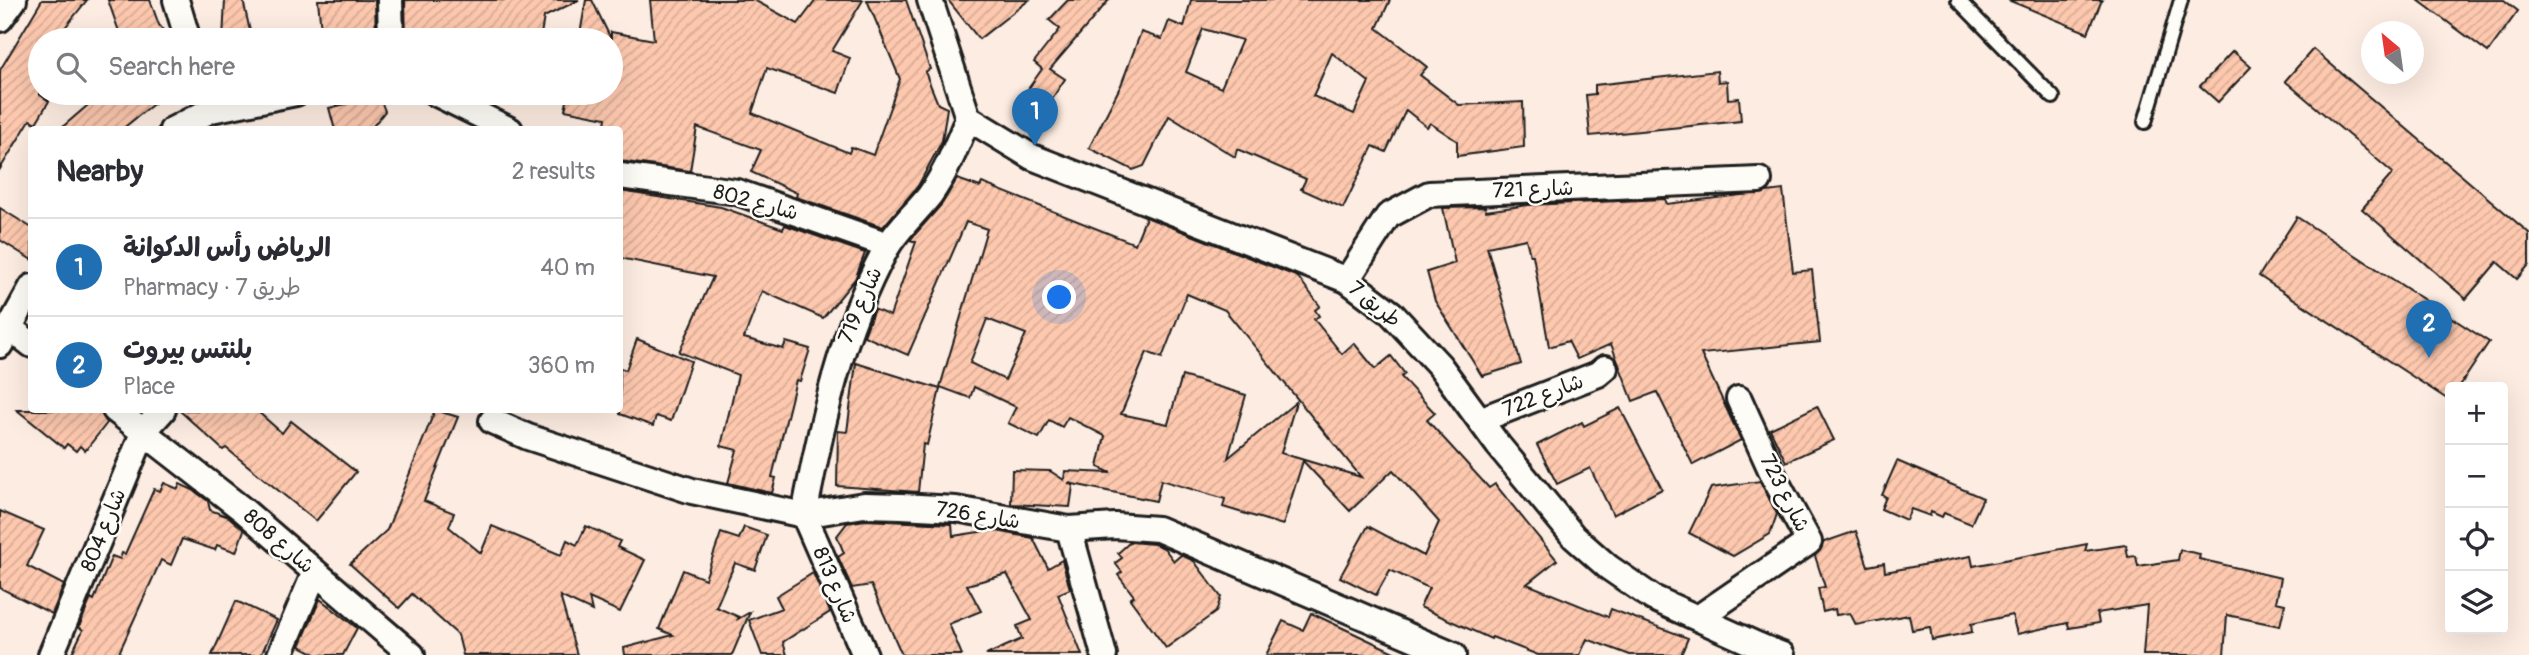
<!DOCTYPE html>
<meta charset="utf-8">
<style>
:root{--surface:#fff;--page:#f7f7f7;--text:#2b2b33;--muted:#7c7c81;--line:#e1e1e2;--accent:#1f6fb2}
body{margin:0;font-family:Pangolin,"Playpen Sans Arabic",sans-serif;background:var(--page);color:var(--text)}
.controls{position:absolute;right:21px;bottom:21px;display:grid;overflow:hidden;border-radius:7px;box-shadow:0 7px 28px #0002}
.controls button{width:63px;height:63px;display:grid;place-items:center;padding:0;border:0;border-bottom:2px solid var(--line);background:var(--surface);color:var(--text);font:35px sans-serif}
.compass{position:absolute;left:2361px;top:21px;width:63px;height:63px;border-radius:50%;background:var(--surface);box-shadow:0 7px 28px #0002;rotate:331deg}
.you{position:absolute;left:1060px;top:298px;width:24px;height:24px;margin:-18px;border:5px solid #fff;border-radius:50%;background:#1a73e8;box-shadow:0 0 0 10px #1a73e833}
.badge{display:grid;place-items:center;width:46px;height:46px;border-radius:50%;background:var(--accent);color:#fff;font-size:23px;font-weight:700}
.pin{position:absolute;translate:-50% -58px;filter:drop-shadow(0 2px 4px #0008)}
.pin::after{content:'';position:absolute;top:37px;width:24px;height:21px;background:inherit;clip-path:polygon(0 0,100% 0,50% 100%)}
.list{margin:0;padding:0;list-style:none}
h2{display:flex;justify-content:space-between;align-items:center;height:91px;margin:0;padding:0 28px;font-size:30px}
h2 small{font-size:23px;font-weight:400;color:var(--muted)}
.list li{display:grid;grid-template-columns:46px 1fr auto;gap:21px;align-items:center;box-sizing:border-box;height:98px;padding:0 28px;border-top:2px solid var(--line)}
.list b{display:block;font-size:26px;white-space:nowrap}
.list p{margin:0;font-size:23px;white-space:nowrap;color:var(--muted)}
.list em{font-size:23px;font-style:normal;color:var(--muted)}
.icon{flex:none;width:38px;height:38px;fill:none;stroke:currentColor;stroke-width:2;stroke-linecap:round;stroke-linejoin:round}
.map{position:relative;flex:none;width:2529px;height:655px;overflow:hidden}
.search{position:absolute;background:var(--surface);box-shadow:0 7px 28px #0002;left:28px;top:28px;width:595px;height:77px;display:flex;align-items:center;gap:18px;box-sizing:border-box;padding:0 24px;border-radius:38px;color:var(--muted);font-size:26px}
.panel{position:absolute;background:var(--surface);box-shadow:0 7px 28px #0002;left:28px;top:126px;width:595px;height:287px;border-radius:7px}
.map>svg:first-child{display:block}
</style>
<div class="map">
<svg width="2529" height="655" viewBox="0 0 2529 655">
<defs>
<pattern id="building-hatch" width="6" height="6" patternUnits="userSpaceOnUse" patternTransform="scale(1.75)"><rect width="6" height="6" fill="#fdc8ae"/><path d="M-1 1l2-2M0 6l6-6M5 7l2-2" fill="none" stroke="#d8ab95"/></pattern>
</defs>
<rect width="100%" height="100%" fill="#fdece1"/>
<filter id="ink" filterUnits="userSpaceOnUse"><feTurbulence type="fractalNoise" baseFrequency=".0143" numOctaves="2"/><feDisplacementMap in="SourceGraphic" scale="14" xChannelSelector="R" yChannelSelector="G"/><feConvolveMatrix kernelMatrix="1 2 1 2 8 2 1 2 1" color-interpolation-filters="sRGB"/></filter>
<g filter="url(#ink)">
<!-- building -->
<g fill="url(#building-hatch)" stroke="#1c1c1c" stroke-width="2" fill-rule="evenodd">
<polygon points="42,0 87,0 55,40 40,40 40,95 49,101 36,123 30,120 0,169 0,70"/>
<polygon points="108,0 150,0 159,25 172,40 122,40"/>
<polygon points="225,0 243,0 252,40 223,40"/>
<polygon points="318,0 375,0 376,40 322,40"/>
<polygon points="405,0 579,0 544,17 540,40 500,40 472,35 473,40 406,40"/>
<polygon points="586,0 592,0 611,39 611,32 654,40 650,0 754,0 798,24 816,0 863,0 832,51 850,58 838,93 767,68 752,113 849,153 851,147 873,155 900,79 867,0 906,0 930,69 925,72 938,104 947,108 942,141 918,186 883,227 796,197 797,193 751,172 761,150 697,127 690,171 620,161 620,130 604,130 606,118 565,110 569,93 611,93 611,40 579,40"/>
<polygon points="948,0 1029,0 979,39"/>
<polygon points="1068,0 1109,0 1050,69 1065,79 1045,109 1024,95 1042,69 1034,62 1060,29 1049,20"/>
<path d="M1191,0H1390L1377,28L1427,67L1420,75L1459,105L1523,102L1524,147L1457,156V141L1430,123L1427,127L1406,110L1386,152L1373,146L1343,208L1301,189L1306,179L1237,149L1235,157L1169,116L1144,166L1133,170L1089,148L1121,85L1141,32L1162,39L1169,21L1184,27ZM1203,29L1242,40L1221,88L1186,72ZM1332,53L1369,82L1354,114L1313,96Z"/>
<polygon points="2008,0 2102,0 2088,33"/>
<polygon points="2418,0 2504,0 2518,11 2488,52"/>
<polygon points="2313,49 2529,233 2529,265 2517,279 2497,262 2466,299 2362,209 2393,173 2285,81"/>
<polygon points="2233,51 2251,67 2218,102 2200,86"/>
<polygon points="1717,71 1718,82 1727,81 1728,99 1739,98 1741,121 1590,136 1586,95 1595,94 1595,85"/>
<polygon points="102,93 167,93 121,130 59,130"/>
<polygon points="379,96 385,111 370,130 335,130 329,108"/>
<path d="M957,179L980,187L982,183L1135,244L1146,217L1298,277L1320,306L1315,310L1319,316L1314,319L1342,354L1354,343L1375,369L1391,356L1405,374L1401,377L1435,413L1427,420L1489,488L1495,484L1557,560L1527,584L1608,617L1611,609L1688,638L1681,655H1630L1587,639L1580,655H1538L1492,637L1491,639L1420,607L1429,588L1390,570L1376,595L1340,577L1368,526L1424,556L1439,522L1393,470L1350,511L1303,461L1283,525L1223,507L1225,499L1161,480L1156,501L1068,483L1073,486L1070,507L1011,504L1012,470L1050,471L1064,480L1065,471L1111,473L1098,467L1105,436L1068,417L1062,427L1049,420L1039,438L1008,423L1016,407L974,387L970,398L940,387L987,229L966,222L908,355L864,336L874,309L890,316L916,242L910,240L942,204ZM1187,294L1225,310L1361,477L1281,453L1296,402L1228,458L1246,395L1182,376L1168,424L1121,414L1147,352L1162,358ZM987,319L1026,334L1005,380L970,363Z"/>
<polygon points="1783,190 1793,272 1812,270 1820,342 1701,354 1741,440 1693,465 1657,392 1633,401 1611,344 1577,359 1568,341 1549,347 1533,255 1530,255 1526,239 1487,247 1521,364 1482,376 1435,301 1427,272 1455,263 1443,208 1485,207 1486,211 1528,205 1665,199 1667,204"/>
<polygon points="620,191 721,207 783,229 785,225 865,253 855,279 823,318 762,291 744,338 783,349 786,342 810,349 800,381 796,380 772,477 776,478 772,493 728,483 737,450 721,446 738,375 679,352 713,277 620,258"/>
<polygon points="0,208 32,228 32,260 0,240"/>
<polygon points="2297,217 2489,342 2459,387 2450,387 2450,401 2259,276"/>
<polygon points="637,339 691,361 671,421 656,416 653,426 620,414 620,368 626,370"/>
<polygon points="856,363 940,389 927,445 923,444 918,492 837,486 838,431 847,432"/>
<polygon points="1817,406 1834,440 1786,462 1770,429"/>
<polygon points="1620,408 1662,489 1613,515 1590,468 1557,484 1537,445 1582,422 1584,426"/>
<polygon points="17,410 100,410 107,423 85,451 80,446 76,451 67,444 64,448"/>
<polygon points="179,410 256,410 282,433 291,421 356,472 316,521 226,448 223,450"/>
<polygon points="435,410 458,417 424,501 454,513 449,527 481,553 492,526 561,555 567,540 577,545 586,526 620,541 617,547 645,560 620,612 589,598 592,611 560,596 577,655 463,655 458,635 412,594 399,608 350,564 387,530"/>
<polygon points="1897,461 1983,498 1971,524 1944,513 1942,517 1931,512 1930,516 1911,509 1906,520 1881,509 1886,497 1882,495"/>
<polygon points="1760,481 1777,514 1770,534 1733,556 1689,533 1711,488"/>
<polygon points="164,483 178,489 180,484 193,490 208,501 210,510 229,517 244,530 236,552 217,545 215,550 182,539 171,565 161,560 118,655 71,655 83,630 79,627 91,598 94,600 112,556 120,559 122,553 125,554 154,489 160,491"/>
<polygon points="0,511 44,530 27,566 64,585 52,614 0,588"/>
<polygon points="865,520 952,524 953,536 992,530 1033,538 1048,568 1062,560 1070,589 1058,594 1082,655 986,655 1022,639 1017,626 1032,620 1007,574 967,585 981,611 949,624 962,655 902,655 871,585 852,588 838,557 844,553 837,536 847,523"/>
<polygon points="744,527 767,535 755,570 735,563 716,607 739,617 738,619 750,612 732,655 625,655 624,648 673,635 659,629 683,570 705,579 721,533 739,539"/>
<polygon points="1856,531 1868,566 1884,563 1885,572 1971,556 1973,566 2087,544 2085,551 2126,545 2128,557 2136,556 2138,566 2178,560 2180,550 2200,554 2199,559 2281,578 2276,602 2285,604 2280,626 2227,615 2224,655 2143,655 2147,605 2097,613 2099,623 2069,628 2068,623 2017,634 2012,615 1971,624 1972,632 1932,640 1930,627 1912,630 1909,615 1856,625 1850,613 1836,615 1835,609 1823,612 1818,588 1825,587 1815,556 1824,542"/>
<polygon points="1130,542 1154,544 1164,548 1174,561 1181,555 1194,561 1221,597 1216,612 1166,648 1130,599 1134,596 1118,575 1122,572 1115,563 1122,558 1118,553"/>
<polygon points="813,573 830,612 783,642 787,655 762,655 749,620 782,608 776,596"/>
<polygon points="320,599 357,628 343,655 317,655 300,646"/>
<polygon points="236,601 277,620 261,655 212,655"/>
<polygon points="1311,613 1400,655 1266,655 1283,621 1303,630"/>
</g>
<g fill="none" stroke-linecap="round" stroke-linejoin="round">
<defs>
<g id="service">
<polyline points="1958,0 2053,97"/>
<polyline points="2145,122 2181,0"/>
</g>
<g id="minor">
<polyline points="176,0 188,40"/>
<polyline points="390,0 391,40"/>
<polyline points="930,0 968,118 1032,157 1347,280 1391,313 1440,366 1498,445 1574,537 1608,567 1653,598 1759,646 1761,655"/>
<polyline points="0,19 14,0"/>
<polyline points="435,93 510,130"/>
<polyline points="172,130 211,110 296,93"/>
<polyline points="620,176 737,192 888,245"/>
<polyline points="1347,280 1388,216 1429,194 1759,180"/>
<polyline points="10,328 32,345"/>
<polyline points="0,345 32,287"/>
<polyline points="115,410 242,509 412,655"/>
<polyline points="1480,420 1598,374 1605,368"/>
<polyline points="492,421 528,437 692,491 804,515 864,505 901,506 956,509 1069,529 1115,526 1158,529 1453,655"/>
<path d="M804,515C822,422 840,333 886,249C897,229 916,213 930,195C947,171 957,145 968,118"/>
<polyline points="804,515 865,655"/>
<polyline points="1069,529 1104,655"/>
<polyline points="1698,618 1809,542 1776,481 1739,399"/>
<polyline points="1759,646 1782,655"/>
<polyline points="51,655 144,431 163,410"/>
<polyline points="280,655 315,572"/>
</g>
</defs>
<!-- service casing -->
<use href="#service" stroke="#1c1c1c" stroke-width="18"/>
<!-- minor casing -->
<use href="#minor" stroke="#1c1c1c" stroke-width="30"/>
<!-- service -->
<use href="#service" stroke="#fdfcf7" stroke-width="12"/>
<!-- minor -->
<use href="#minor" stroke="#fdfcf7" stroke-width="24"/>
</g>
</g>
<g text-anchor="middle" stroke-width="5" stroke-linejoin="round" paint-order="stroke">
<!-- street labels -->
<g font-size="21" fill="#1c1c1c" stroke="#fdfcf7">
<text transform="translate(1533 189) rotate(-2)" y="7">شارع 721</text>
<text transform="translate(756 202) rotate(15)" y="7">شارع 802</text>
<text transform="translate(1375 304) rotate(39)" y="7">7 طريق</text>
<text transform="translate(860 305) rotate(-67)" y="7">شارع 719</text>
<text transform="translate(1543 395) rotate(-21)" y="7">شارع 722</text>
<text transform="translate(1785 493) rotate(63)" y="7">شارع 723</text>
<text transform="translate(978 515) rotate(9)" y="7">شارع 726</text>
<text transform="translate(103 530) rotate(-68)" y="7">شارع 804</text>
<text transform="translate(279 541) rotate(41)" y="7">شارع 808</text>
<text transform="translate(835 585) rotate(67)" y="7">شارع 813</text>
</g>
</g>
</svg>
<div class="controls">
<button>+</button>
<button>−</button>
<button><svg class="icon" aria-label="locate" viewBox="0 0 24 24"><circle cx="12" cy="12" r="6"/><path d="M12 2v4M12 18v4M2 12h4M18 12h4"/></svg></button>
<button><svg class="icon" aria-label="layers" viewBox="0 0 24 24"><path d="M12 4l9 5-9 5-9-5zM3 14l9 5 9-5"/></svg></button>
</div>
<svg class="compass" viewBox="-18 -18 36 36"><path d="M0-13l5 13h-10z" fill="#e53935"/><path d="M0 13l5-13h-10z" fill="#7c7c81"/></svg>
<div class="you"></div>
<div class="pin badge" style="left:1035px;top:146px">1</div>
<div class="pin badge" style="left:2429px;top:358px">2</div>
<div class="search"><svg class="icon" aria-label="search" viewBox="0 0 24 24"><circle cx="10" cy="10" r="6"/><path d="M15 15l6 6"/></svg>Search here</div>
<section class="panel">
<h2>Nearby<small>2 results</small></h2>
<ul class="list">
<li><span class="badge">1</span><div><b>الرياض رأس الدكوانة</b><p>Pharmacy · 7 طريق</p></div><em>40 m</em></li>
<li><span class="badge">2</span><div><b>بلنتس بيروت</b><p>Place</p></div><em>360 m</em></li>
</ul>
</section>
</div>
